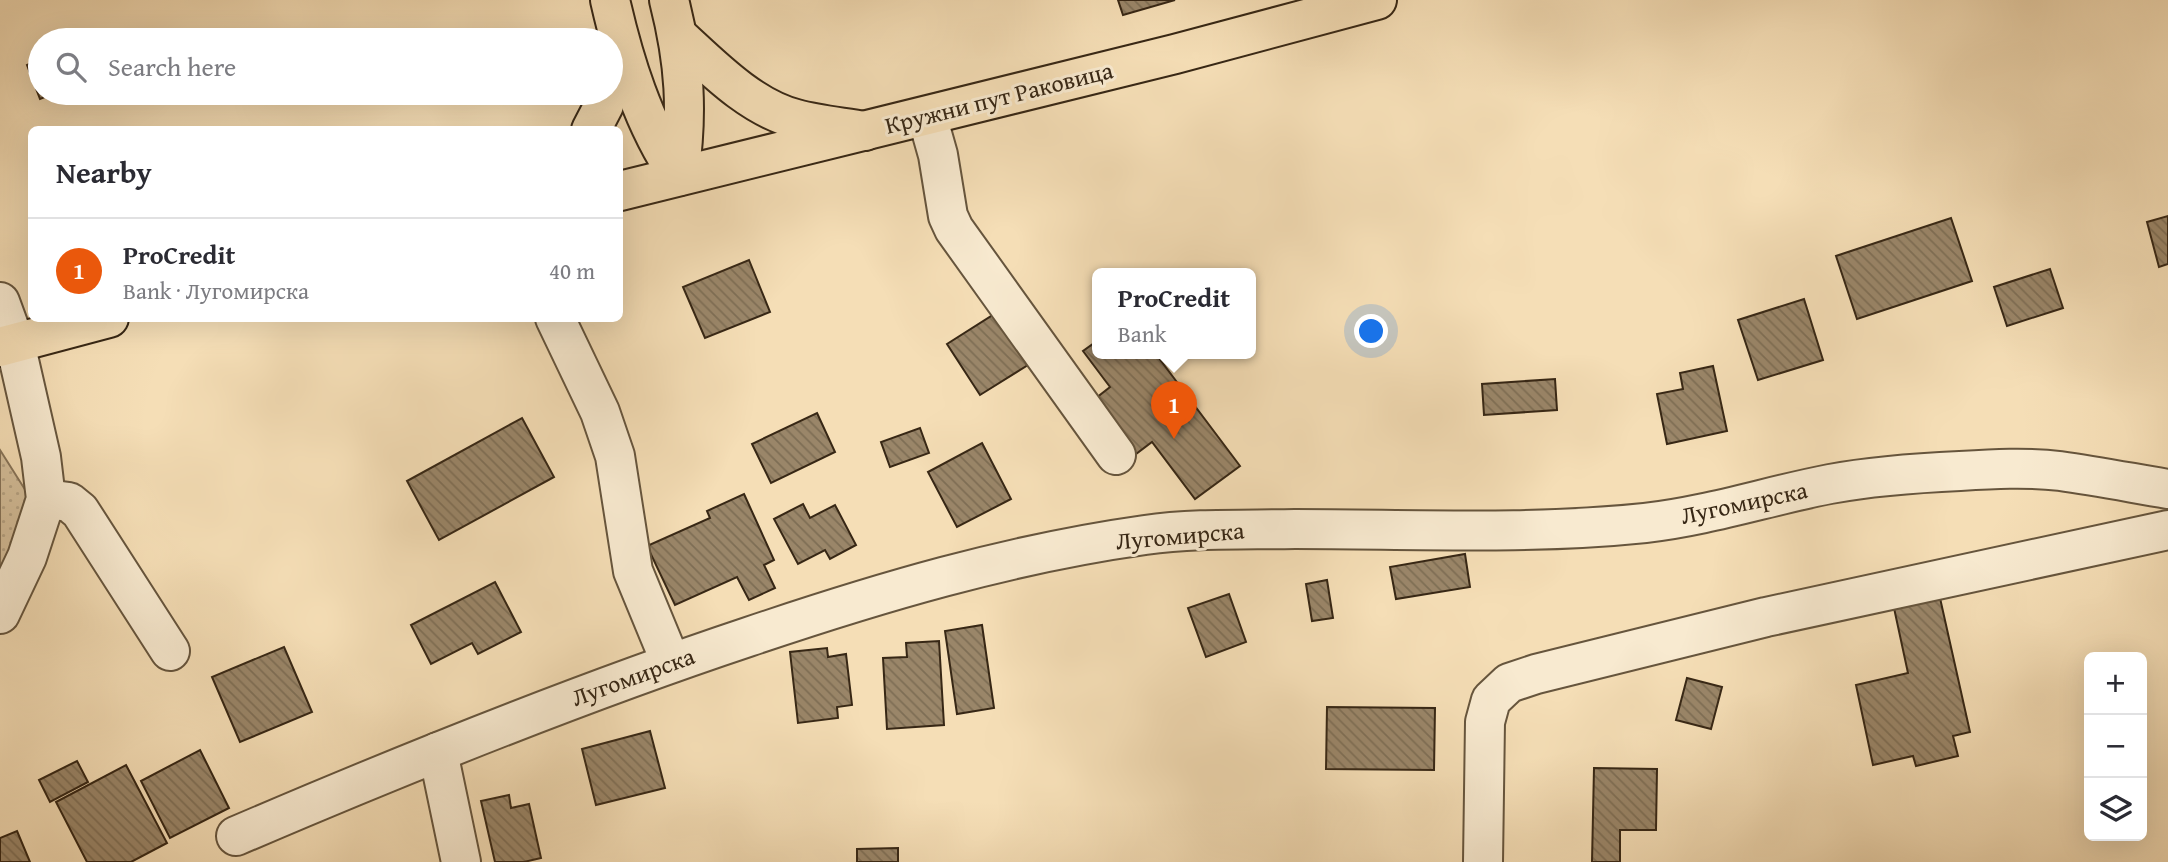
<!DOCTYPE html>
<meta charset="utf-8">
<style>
:root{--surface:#fff;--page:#f7f7f7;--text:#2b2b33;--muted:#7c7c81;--line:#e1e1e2;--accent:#ea580c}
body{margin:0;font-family:"Gentium Book Plus",serif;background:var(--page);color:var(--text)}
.controls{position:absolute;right:21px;bottom:21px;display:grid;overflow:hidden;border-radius:10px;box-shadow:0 7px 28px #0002}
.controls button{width:63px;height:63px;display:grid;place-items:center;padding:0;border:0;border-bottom:2px solid var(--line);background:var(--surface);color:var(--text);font:35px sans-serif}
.you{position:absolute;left:1372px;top:332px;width:24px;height:24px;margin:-18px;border:5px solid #fff;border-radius:50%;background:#1a73e8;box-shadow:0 0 0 10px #1a73e833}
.badge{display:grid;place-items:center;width:46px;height:46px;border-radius:50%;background:var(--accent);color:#fff;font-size:23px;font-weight:700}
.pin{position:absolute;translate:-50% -58px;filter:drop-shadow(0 2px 4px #0008)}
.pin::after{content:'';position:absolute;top:37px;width:24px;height:21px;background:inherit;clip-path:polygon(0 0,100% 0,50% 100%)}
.popup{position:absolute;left:1092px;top:268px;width:164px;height:91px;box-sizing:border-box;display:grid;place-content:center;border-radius:10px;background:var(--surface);filter:drop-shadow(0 2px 5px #0005);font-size:23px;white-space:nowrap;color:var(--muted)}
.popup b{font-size:26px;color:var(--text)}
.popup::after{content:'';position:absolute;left:50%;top:100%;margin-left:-14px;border:14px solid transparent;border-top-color:var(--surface)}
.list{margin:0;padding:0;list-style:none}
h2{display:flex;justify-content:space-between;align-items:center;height:91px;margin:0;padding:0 28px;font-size:30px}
h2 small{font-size:23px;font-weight:400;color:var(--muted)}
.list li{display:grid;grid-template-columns:46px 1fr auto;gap:21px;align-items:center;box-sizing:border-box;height:105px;padding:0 28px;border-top:2px solid var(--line)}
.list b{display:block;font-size:26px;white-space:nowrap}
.list p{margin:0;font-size:23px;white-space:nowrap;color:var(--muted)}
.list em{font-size:23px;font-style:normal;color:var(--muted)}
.icon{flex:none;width:38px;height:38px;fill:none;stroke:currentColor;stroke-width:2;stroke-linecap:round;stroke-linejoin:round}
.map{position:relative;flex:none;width:2168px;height:862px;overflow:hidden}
.search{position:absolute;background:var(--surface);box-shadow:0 7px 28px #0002;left:28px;top:28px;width:595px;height:77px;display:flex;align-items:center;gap:18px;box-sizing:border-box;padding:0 24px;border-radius:38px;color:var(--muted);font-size:26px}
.panel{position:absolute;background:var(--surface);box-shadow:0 7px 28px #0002;left:28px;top:126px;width:595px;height:196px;border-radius:10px}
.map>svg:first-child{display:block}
</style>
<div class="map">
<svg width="2168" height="862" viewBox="0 0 2168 862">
<defs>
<pattern id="grass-dots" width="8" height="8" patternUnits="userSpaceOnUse" patternTransform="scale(1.75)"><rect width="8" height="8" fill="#d5bf9b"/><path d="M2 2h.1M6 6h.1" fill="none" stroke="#b7a485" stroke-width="1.8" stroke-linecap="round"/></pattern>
<pattern id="building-back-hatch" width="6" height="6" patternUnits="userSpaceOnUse" patternTransform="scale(1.75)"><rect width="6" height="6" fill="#9a8669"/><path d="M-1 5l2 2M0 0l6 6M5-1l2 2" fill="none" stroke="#7e6e55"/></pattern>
</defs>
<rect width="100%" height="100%" fill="#f5deb6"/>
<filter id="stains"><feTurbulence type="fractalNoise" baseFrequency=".00286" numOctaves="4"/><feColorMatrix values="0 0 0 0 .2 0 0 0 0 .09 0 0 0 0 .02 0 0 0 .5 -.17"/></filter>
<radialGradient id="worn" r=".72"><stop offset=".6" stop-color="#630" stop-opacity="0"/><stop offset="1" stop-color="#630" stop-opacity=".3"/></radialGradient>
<!-- grass -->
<polygon fill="url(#grass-dots)" stroke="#867358" stroke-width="2" points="0,450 31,499 0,574"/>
<!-- building -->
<g fill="url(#building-back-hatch)" stroke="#372715" stroke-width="2">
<polygon points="1118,0 1175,0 1123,15"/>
<polygon points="40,59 40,93 55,93 40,99 27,65"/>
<polygon points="2168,216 2168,264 2159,267 2147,222"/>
<polygon points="1951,218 1972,281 1857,319 1836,256"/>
<polygon points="749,260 770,312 705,338 683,287"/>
<polygon points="2050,269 2063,308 2007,326 1994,287"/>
<polygon points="1804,299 1823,360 1758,380 1738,320"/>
<polygon points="996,313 1028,365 980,395 947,344"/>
<polygon points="1097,341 1097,353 1155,353 1240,466 1195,499 1152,442 1132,457 1091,402 1110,387 1083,351"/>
<polygon points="1713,366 1727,431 1667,444 1657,394 1683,389 1680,373"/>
<polygon points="1555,379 1557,410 1484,415 1482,384"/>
<polygon points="817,413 835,452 771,483 752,444"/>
<polygon points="522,418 554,477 439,540 407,481"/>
<polygon points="920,428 929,453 890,467 881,442"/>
<polygon points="982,443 1011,499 957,527 928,472"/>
<polygon points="744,494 774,560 764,565 775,588 749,600 737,577 675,605 647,546 710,518 707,511"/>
<polygon points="803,504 810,518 835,505 856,545 830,559 825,550 798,564 774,519"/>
<polygon points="1465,554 1470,587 1396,599 1390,567"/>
<polygon points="1327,580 1333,618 1312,621 1306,584"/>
<polygon points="495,582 521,632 478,654 472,643 431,664 411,625"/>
<polygon points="1229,594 1246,642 1206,657 1188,608"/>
<polygon points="1940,598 1970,732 1953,736 1958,756 1916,766 1913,756 1873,765 1856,685 1908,673 1894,608"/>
<polygon points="982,625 994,708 957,714 945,631"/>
<polygon points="939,641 944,725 887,729 883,658 907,657 906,643"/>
<polygon points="284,647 312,712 240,742 212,677"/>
<polygon points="827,648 828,657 846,654 852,705 837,707 838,718 798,723 790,652"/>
<polygon points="1687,678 1722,687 1711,729 1676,720"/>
<polygon points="1327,707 1435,708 1434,770 1326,769"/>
<polygon points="650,731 665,788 596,805 582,749"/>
<polygon points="200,750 229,808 170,838 141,781"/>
<polygon points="77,761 88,782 50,802 39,780"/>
<polygon points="126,765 167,843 131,862 87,862 56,802"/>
<polygon points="1594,768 1657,769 1656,830 1620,830 1620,862 1592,862"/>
<polygon points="509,795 511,808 529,804 541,858 524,862 495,862 481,801"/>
<polygon points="17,831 30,862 0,862 0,838"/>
<polygon points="898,848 898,862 857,862 857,849"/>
</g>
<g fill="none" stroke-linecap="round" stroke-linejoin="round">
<defs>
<g id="minor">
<polyline points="927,116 938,155 948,216 954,229 1116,455"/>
<polyline points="0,302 15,343 41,457 46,499 27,557 0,614"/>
<polyline points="555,318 600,412 615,456 633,571 671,663"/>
<polyline points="46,499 69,502 80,511 170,651"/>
<polyline points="438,752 461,862"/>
<path d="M236,836C404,764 574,695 748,637C878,593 1009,554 1145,535C1194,528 1245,530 1295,529C1411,529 1529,535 1645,523C1708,516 1768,496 1830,484C1873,476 1916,473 1960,471C1992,469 2027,467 2060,471C2096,476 2132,483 2168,489"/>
<polyline points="1483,862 1485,722 1491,700 1509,683 1536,674 1766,617 2168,530"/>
</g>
<g id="major">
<polyline points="620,191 1175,54 1377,0"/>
<polyline points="0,347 109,318"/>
</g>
<g id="highway">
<path d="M610,0C624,61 643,124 679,176"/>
<path d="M669,0C685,63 688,112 679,176"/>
<path d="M678,36C712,67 750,107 796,119C818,125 842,127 865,131"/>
<polyline points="591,130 604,105 607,93"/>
</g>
</defs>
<!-- minor casing -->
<use href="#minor" stroke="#66553d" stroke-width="42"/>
<!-- major casing -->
<use href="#major" stroke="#372715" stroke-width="42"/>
<!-- highway casing -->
<use href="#highway" stroke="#372715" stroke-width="42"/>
<!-- minor -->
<use href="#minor" stroke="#f8ead0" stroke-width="38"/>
<!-- major -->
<use href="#major" stroke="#f5deb6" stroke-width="38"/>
<!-- highway -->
<use href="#highway" stroke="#f5deb6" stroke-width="38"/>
</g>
<g text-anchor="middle" stroke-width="6" stroke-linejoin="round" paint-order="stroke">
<!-- street labels -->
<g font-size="24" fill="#372715" stroke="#f8ead0">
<text transform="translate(999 98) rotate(-14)" y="8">Кружни пут Раковица</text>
<text transform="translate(1744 503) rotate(-12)" y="8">Лугомирска</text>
<text transform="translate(1180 536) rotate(-5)" y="8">Лугомирска</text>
<text transform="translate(633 677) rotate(-20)" y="8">Лугомирска</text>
</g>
</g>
<rect width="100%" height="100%" filter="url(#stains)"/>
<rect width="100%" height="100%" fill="url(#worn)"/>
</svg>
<div class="controls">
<button>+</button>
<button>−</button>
<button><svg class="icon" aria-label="layers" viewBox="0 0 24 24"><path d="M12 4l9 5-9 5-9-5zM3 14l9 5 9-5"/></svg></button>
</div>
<div class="you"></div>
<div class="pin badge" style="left:1174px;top:439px">1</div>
<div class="popup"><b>ProCredit</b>Bank</div>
<div class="search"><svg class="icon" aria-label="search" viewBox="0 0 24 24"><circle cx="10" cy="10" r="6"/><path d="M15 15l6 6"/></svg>Search here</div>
<section class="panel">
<h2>Nearby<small></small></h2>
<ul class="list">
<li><span class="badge">1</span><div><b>ProCredit</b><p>Bank · Лугомирска</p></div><em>40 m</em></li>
</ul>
</section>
</div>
